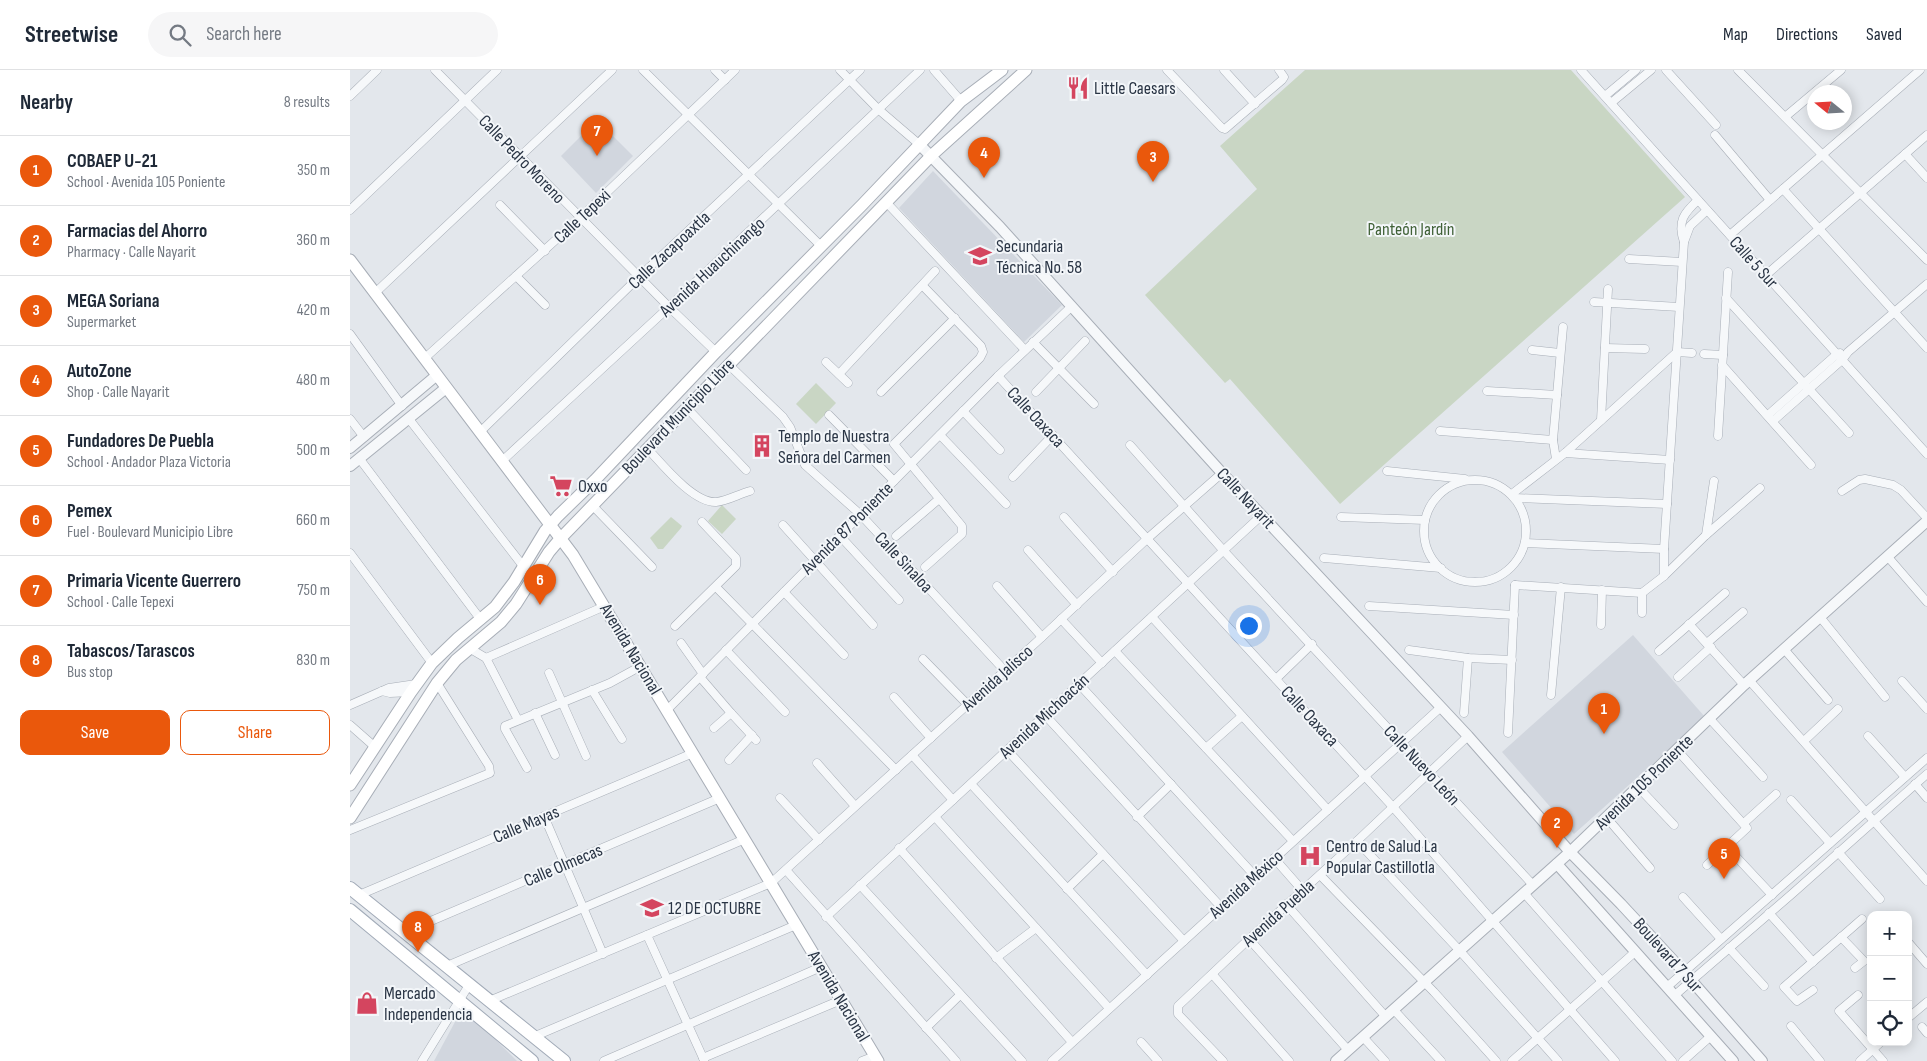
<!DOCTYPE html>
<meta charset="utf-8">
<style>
:root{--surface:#fff;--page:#f6f6f7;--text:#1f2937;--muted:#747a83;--line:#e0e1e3;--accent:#ea580c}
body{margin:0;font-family:"Sofia Sans Condensed",sans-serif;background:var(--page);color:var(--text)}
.controls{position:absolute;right:15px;bottom:15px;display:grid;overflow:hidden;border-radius:10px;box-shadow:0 2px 12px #0003}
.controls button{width:45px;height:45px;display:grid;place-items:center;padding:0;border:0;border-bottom:1px solid var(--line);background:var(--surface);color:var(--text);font:25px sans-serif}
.compass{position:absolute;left:1457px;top:15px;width:45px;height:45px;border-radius:50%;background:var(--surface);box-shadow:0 2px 12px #0003;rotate:288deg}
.you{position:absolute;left:898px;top:555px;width:18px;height:18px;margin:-12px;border:4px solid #fff;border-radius:50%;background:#1a73e8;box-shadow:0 0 0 8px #1a73e833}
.badge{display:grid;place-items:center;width:32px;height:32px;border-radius:50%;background:var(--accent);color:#fff;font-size:16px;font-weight:700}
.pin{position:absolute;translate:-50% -41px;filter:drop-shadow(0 1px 2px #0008)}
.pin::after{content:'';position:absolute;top:26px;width:18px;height:15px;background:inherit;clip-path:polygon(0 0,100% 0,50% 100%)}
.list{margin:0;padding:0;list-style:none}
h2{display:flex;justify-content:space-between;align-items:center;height:65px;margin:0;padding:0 20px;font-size:21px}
h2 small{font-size:16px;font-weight:400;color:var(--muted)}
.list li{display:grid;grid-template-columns:32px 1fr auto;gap:15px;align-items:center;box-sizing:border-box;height:70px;padding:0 20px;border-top:1px solid var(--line)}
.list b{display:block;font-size:19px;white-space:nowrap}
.list p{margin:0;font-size:16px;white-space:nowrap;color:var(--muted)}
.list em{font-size:16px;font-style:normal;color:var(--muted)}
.actions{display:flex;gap:10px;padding:15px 20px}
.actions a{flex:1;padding:11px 0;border:1px solid var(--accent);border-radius:10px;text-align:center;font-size:18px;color:var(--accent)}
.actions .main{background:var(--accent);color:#fff}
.icon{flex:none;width:28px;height:28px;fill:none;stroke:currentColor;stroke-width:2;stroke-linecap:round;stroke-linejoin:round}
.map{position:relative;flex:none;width:1577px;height:991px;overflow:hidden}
header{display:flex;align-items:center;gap:30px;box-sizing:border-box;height:70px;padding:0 25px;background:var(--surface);border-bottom:1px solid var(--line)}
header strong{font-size:24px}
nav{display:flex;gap:28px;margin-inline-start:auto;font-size:18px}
.search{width:350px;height:45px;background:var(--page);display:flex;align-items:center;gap:12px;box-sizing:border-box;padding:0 18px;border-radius:28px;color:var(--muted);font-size:19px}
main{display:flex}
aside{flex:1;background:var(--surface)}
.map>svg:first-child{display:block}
</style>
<header>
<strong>Streetwise</strong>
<div class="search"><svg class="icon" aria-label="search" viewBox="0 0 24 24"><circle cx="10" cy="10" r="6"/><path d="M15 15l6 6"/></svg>Search here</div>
<nav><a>Map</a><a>Directions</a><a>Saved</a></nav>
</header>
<main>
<aside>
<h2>Nearby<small>8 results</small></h2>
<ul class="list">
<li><span class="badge">1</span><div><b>COBAEP U-21</b><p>School · Avenida 105 Poniente</p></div><em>350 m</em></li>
<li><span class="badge">2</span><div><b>Farmacias del Ahorro</b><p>Pharmacy · Calle Nayarit</p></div><em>360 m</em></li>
<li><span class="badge">3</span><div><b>MEGA Soriana</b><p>Supermarket</p></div><em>420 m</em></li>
<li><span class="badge">4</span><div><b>AutoZone</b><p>Shop · Calle Nayarit</p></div><em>480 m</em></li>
<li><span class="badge">5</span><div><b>Fundadores De Puebla</b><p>School · Andador Plaza Victoria</p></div><em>500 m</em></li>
<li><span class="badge">6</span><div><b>Pemex</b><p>Fuel · Boulevard Municipio Libre</p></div><em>660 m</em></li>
<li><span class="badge">7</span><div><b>Primaria Vicente Guerrero</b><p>School · Calle Tepexi</p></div><em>750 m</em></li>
<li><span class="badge">8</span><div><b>Tabascos/Tarascos</b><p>Bus stop</p></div><em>830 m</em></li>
</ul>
<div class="actions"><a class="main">Save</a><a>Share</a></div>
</aside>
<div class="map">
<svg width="1577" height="991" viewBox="0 0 1577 991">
<rect width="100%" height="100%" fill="#e3e7ec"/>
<!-- built -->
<g fill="#d1d6de">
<polygon points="247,50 283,86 246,123 211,86"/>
<polygon points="583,101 712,235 674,272 549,138"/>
<polygon points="1283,565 1355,647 1224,764 1152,682"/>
<polygon points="113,937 167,991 84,991"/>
</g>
<!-- green -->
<g fill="#c9d6c4">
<polygon points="955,0 1221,0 1335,127 990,434 880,309 875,313 795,225 907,119 870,76"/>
<polygon points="466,313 486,333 466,354 446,334"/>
<polygon points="372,435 386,449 372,464 358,451"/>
<polygon points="321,447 332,456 331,458 313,479 308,479 300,468"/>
</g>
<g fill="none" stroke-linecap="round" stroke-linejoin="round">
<defs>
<g id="minor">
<polyline points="85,0 319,237 366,282"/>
<polyline points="293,0 471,176"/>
<polyline points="365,0 375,10"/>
<polyline points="490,0 528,39 570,75"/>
<polyline points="584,0 611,31"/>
<polyline points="817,0 872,58 875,59 932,10 934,7 929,0"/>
<polyline points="874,0 905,34"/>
<polyline points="1231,0 1577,384"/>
<polyline points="1316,0 1366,55"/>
<polyline points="1388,0 1577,190"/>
<polyline points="0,26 27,0"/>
<polyline points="1255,26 1286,0"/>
<polyline points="1261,33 1301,0"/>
<polyline points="1435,47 1491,0"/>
<polyline points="1365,65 1420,130"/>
<polyline points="1555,84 1577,108"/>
<polyline points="1433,119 1577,278"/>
<polyline points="536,132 675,280"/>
<polyline points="150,135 195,181"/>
<polyline points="0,140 147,0"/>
<polyline points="1380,165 1570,0"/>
<path d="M1334,172C1327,151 1334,143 1348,130"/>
<polyline points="1279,189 1332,192"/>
<polyline points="1416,205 1577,65"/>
<polyline points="166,206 195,235"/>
<polyline points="573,216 631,276 633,282 630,288 544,374 612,456 612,464 575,497"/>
<polyline points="25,223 262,0"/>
<polyline points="1376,228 1499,363"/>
<polyline points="1244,232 1329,237"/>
<polyline points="0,264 52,336"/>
<polyline points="683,272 744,334"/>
<polyline points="1255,278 1295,279"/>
<polyline points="1182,280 1210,283"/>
<polyline points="1354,284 1373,285"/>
<polyline points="75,288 230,148 385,0"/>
<polyline points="476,292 498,313"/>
<polyline points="378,294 433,347 440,357 455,395 511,445 655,601"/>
<polyline points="1372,295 1461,395"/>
<polyline points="489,304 585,201"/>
<polyline points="648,306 1043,737 1265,991"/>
<polyline points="1137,321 1207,325"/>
<polyline points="531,322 605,248"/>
<polyline points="686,322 735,271"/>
<polyline points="336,337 396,400"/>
<polyline points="613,341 650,380"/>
<polyline points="479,345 544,411"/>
<polyline points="1418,345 1487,284 1490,283"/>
<polyline points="0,349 14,367"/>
<polyline points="59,349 173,496"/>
<polyline points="1251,350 1258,219"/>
<polyline points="1423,351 1492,290 1498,282 1577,214"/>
<polyline points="1090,361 1203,370"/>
<polyline points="130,362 289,207 510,0"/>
<polyline points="590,365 656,434"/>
<polyline points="1368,366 1378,202"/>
<polyline points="780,375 873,480 1183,815"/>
<path d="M297,378C312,394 343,433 366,432C377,431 389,424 400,421"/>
<polyline points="1215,383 1320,390"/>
<polyline points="9,388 131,550"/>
<polyline points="1206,389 1203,370 1213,257"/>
<polyline points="152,391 319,237 570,0"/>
<polyline points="1037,401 1115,409"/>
<polyline points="663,407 703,365"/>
<circle cx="1125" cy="461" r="51"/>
<polyline points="1492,421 1509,410 1515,409 1543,415 1551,420 1577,448"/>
<polyline points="1162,424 1215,383 1327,282 1342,283"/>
<polyline points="1165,428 1317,434"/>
<polyline points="242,435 302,497"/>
<polyline points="714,447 763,502"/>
<polyline points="991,447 1075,450"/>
<polyline points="433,455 523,555"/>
<polyline points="1356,465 1364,411"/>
<polyline points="490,466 549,530"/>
<polyline points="546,466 589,429"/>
<polyline points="1175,473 1314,479"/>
<polyline points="678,480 727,535"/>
<polyline points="0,483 82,593"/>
<polyline points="1538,487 1577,532"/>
<polyline points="974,488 1091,498"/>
<polyline points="1314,506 1314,479 1334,172 1340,156 1357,140"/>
<polyline points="1165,515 1292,523 1314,506 1356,465 1410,418"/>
<polyline points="647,516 692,567"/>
<polyline points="366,517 546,700"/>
<polyline points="434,522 494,585"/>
<polyline points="1019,536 1164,545"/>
<polyline points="1292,543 1292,523"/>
<polyline points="802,547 978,740"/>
<polyline points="1470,547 1535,627"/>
<polyline points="711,549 752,593"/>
<polyline points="1339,554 1394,615"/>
<polyline points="1251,555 1252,520"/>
<polyline points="325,556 386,496 386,488 352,452"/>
<polyline points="331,573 353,604"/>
<polyline points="1357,573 1393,542"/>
<polyline points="119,578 136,588 168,650"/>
<polyline points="1434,579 1478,630"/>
<polyline points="376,580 435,642"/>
<polyline points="1059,580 1118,588 1162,590"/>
<polyline points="765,581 943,771"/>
<polyline points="1309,581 1375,523"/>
<polyline points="136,588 255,536"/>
<polyline points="573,589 618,635"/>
<polyline points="199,603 236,686"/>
<polyline points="350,607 381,643 406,670"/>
<polyline points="1328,607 1361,577"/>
<polyline points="926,609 962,574"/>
<polyline points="1399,610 1577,811"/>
<polyline points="1552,611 1577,639"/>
<polyline points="729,614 905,806"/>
<polyline points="242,620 272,669"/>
<polyline points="32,621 40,623 61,622"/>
<polyline points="1201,625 1211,517"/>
<polyline points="544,627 581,668"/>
<polyline points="0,635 39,618 66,614"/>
<polyline points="317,640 648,306 722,236"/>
<polyline points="185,643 205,685"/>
<polyline points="1114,643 1118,588"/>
<polyline points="695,645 871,837"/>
<polyline points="1360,649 1413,707"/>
<polyline points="0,655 25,677"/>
<polyline points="364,658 381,643"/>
<polyline points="1158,663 1165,515"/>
<polyline points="1518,666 1555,707"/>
<polyline points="1454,671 1488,639"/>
<polyline points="856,678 892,646"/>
<polyline points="657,680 834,871"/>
<polyline points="1327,680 1397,758 1357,795"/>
<polyline points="562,685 603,730"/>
<polyline points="379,690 402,665"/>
<polyline points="467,693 505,736"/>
<polyline points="177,698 155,659 155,656 260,613 291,596"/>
<polyline points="621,714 797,905"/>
<polyline points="1565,714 1577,728"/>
<polyline points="1288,717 1324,755"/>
<polyline points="430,728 469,770"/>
<polyline points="1441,730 1480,773"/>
<polyline points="194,746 253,884"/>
<polyline points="585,747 759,938"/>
<polyline points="787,747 821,714"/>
<polyline points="1257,748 1300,798"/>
<polyline points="1394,753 1426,724"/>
<polyline points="0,760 140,703 139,696 87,613"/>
<polyline points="1007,771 1110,881 1208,991"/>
<polyline points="1377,777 1422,825"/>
<polyline points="549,778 722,972"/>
<polyline points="1488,782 1530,829"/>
<polyline points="924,788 953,821"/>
<polyline points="436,800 606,991"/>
<polyline points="970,805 1084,922 1146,991"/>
<polyline points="510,815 672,991"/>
<polyline points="717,819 753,784"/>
<polyline points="1174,823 1322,991"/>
<polyline points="9,825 343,683"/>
<polyline points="1333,827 1371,869"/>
<polyline points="936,834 1036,947"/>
<polyline points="1419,843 1463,892"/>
<polyline points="476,847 912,445"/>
<polyline points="55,862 370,728"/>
<polyline points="297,865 354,990"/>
<polyline points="1491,867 1514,891 1505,898"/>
<polyline points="899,869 998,980"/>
<polyline points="1558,872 1577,894"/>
<polyline points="1379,878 1414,916"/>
<polyline points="646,888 686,858"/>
<polyline points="97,896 395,769"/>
<polyline points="863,905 939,991"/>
<polyline points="1317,917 1577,688"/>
<polyline points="1463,920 1447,931 1434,917 1512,849"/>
<polyline points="1325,925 1443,823 1577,704"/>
<polyline points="1508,925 1489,941 1533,991"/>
<polyline points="139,931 421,813 692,567 798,468 872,403"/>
<polyline points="1044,940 1091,991"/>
<polyline points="1558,948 1577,932"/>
<polyline points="1441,956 1470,991"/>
<polyline points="1572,957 1577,963"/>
<polyline points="576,958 610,925"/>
<polyline points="183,967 446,855"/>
<polyline points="1013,967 1035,991"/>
<polyline points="791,972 808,991"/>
<polyline points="353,988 491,930"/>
<polyline points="72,991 119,915"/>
<polyline points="254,991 471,897"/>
<polyline points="512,991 525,986"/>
<polyline points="702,991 1091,637"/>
<polyline points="873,991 828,944 828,936 899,869 1007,771 1118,666"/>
<polyline points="1162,991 1285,882"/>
<polyline points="1333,991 1361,966"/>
<polyline points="1510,991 1531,972"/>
</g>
<g id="tertiary">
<polyline points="570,75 650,157 872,403 1118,666 1220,782 1271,834 1334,902 1412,991"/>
<polyline points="0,378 87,305"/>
<polyline points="0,396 96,318"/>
<polyline points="1207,794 1383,991"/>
<polyline points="986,991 1220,782 1394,615 1577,451"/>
</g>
<g id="secondary">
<polyline points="0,190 223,485 528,991"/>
<polyline points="0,715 61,622 82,593 108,568 145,537 164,512 195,461 208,446 245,410 366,282 512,135 611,31 652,0"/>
<polyline points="0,748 87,613 106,590 151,552 166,534 199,482 210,469 582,85 676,0"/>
</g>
<g id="primary">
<polyline points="0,818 214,991"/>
<polyline points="0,840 182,991"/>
</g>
</defs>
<!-- minor casing -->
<use href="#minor" stroke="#a8aeb7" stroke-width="9"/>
<!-- tertiary casing -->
<use href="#tertiary" stroke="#a8aeb7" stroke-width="12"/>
<!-- secondary casing -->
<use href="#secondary" stroke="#a8aeb7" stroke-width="13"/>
<!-- primary casing -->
<use href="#primary" stroke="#a2abb8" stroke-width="14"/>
<!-- minor -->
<use href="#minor" stroke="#f6f8fa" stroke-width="8"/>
<!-- tertiary -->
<use href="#tertiary" stroke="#f6f8fa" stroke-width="10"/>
<!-- secondary -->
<use href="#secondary" stroke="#fff" stroke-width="11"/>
<!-- primary -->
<use href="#primary" stroke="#fff" stroke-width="12"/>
</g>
<!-- icons -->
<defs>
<symbol id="restaurant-bare" viewBox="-9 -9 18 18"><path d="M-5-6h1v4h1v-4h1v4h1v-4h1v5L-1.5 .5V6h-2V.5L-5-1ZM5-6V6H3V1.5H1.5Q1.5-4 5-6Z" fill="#d4455f" stroke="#f3f6f9" stroke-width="2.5" paint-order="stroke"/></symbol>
<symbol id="school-bare" viewBox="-9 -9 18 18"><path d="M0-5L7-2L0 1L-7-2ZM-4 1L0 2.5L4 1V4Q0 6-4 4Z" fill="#d4455f" stroke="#f3f6f9" stroke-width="2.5" paint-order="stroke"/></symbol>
<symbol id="building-bare" viewBox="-9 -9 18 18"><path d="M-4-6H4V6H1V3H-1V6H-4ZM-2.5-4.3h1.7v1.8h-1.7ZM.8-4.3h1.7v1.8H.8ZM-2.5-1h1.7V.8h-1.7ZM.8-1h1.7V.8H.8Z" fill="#d4455f" stroke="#f3f6f9" stroke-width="2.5" paint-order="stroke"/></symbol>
<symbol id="supermarket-bare" viewBox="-9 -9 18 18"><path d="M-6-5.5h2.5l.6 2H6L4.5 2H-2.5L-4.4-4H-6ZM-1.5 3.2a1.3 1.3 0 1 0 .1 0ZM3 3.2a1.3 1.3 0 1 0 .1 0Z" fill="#d4455f" stroke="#f3f6f9" stroke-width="2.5" paint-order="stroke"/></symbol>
<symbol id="hospital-bare" viewBox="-9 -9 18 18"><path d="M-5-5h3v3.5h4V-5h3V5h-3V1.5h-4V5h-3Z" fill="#d4455f" stroke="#f3f6f9" stroke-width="2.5" paint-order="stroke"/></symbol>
<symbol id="shop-bare" viewBox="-9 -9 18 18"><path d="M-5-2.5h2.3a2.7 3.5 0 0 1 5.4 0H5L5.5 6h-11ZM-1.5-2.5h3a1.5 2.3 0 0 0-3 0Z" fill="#d4455f" stroke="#f3f6f9" stroke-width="2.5" paint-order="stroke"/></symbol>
</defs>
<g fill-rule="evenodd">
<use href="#restaurant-bare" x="712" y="2" width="32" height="32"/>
<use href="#school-bare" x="614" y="170" width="32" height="32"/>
<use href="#building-bare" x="396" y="360" width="32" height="32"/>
<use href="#supermarket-bare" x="195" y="400" width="32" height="32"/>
<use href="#hospital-bare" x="944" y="770" width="32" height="32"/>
<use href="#school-bare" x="286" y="822" width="32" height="32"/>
<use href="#shop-bare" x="1" y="917" width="32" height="32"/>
</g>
<g text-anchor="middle" stroke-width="4" stroke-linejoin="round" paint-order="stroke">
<!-- poi labels -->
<g font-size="18" fill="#2a3545" stroke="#f3f6f9" text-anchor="start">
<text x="744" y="24">Little Caesars</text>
<text x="646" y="182">Secundaria<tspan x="646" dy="21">Técnica No. 58</tspan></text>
<text x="428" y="372">Templo de Nuestra<tspan x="428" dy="21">Señora del Carmen</tspan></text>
<text x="228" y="422">Oxxo</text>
<text x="976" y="782">Centro de Salud La<tspan x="976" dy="21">Popular Castillotla</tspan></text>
<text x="318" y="844">12 DE OCTUBRE</text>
<text x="34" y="929">Mercado<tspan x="34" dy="21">Independencia</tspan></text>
</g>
<!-- street labels -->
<g font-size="18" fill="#2a3545" stroke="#f3f6f9">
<text transform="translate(172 89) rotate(46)" y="6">Calle Pedro Moreno</text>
<text transform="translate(232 146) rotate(-43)" y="6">Calle Tepexi</text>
<text transform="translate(319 180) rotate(-43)" y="6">Calle Zacapoaxtla</text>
<text transform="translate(1404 192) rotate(48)" y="6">Calle 5 Sur</text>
<text transform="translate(362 197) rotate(-43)" y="6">Avenida Huauchinango</text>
<text transform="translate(328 346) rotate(-46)" y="6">Boulevard Municipio Libre</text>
<text transform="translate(686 347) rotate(47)" y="6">Calle Oaxaca</text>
<text transform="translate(896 428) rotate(47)" y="6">Calle Nayarit</text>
<text transform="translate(497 458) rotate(-45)" y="6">Avenida 87 Poniente</text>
<text transform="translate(554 492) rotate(47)" y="6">Calle Sinaloa</text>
<text transform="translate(281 579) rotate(59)" y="6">Avenida Nacional</text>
<text transform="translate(647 608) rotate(-42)" y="6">Avenida Jalisco</text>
<text transform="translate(694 646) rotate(-43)" y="6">Avenida Michoacán</text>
<text transform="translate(960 646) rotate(47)" y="6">Calle Oaxaca</text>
<text transform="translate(1072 695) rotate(47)" y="6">Calle Nuevo León</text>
<text transform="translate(1294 712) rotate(-44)" y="6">Avenida 105 Poniente</text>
<text transform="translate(176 754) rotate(-23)" y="6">Calle Mayas</text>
<text transform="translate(213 795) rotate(-23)" y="6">Calle Olmecas</text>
<text transform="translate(896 814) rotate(-42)" y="6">Avenida México</text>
<text transform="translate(928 843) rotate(-42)" y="6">Avenida Puebla</text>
<text transform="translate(1318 885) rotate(48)" y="6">Boulevard 7 Sur</text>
<text transform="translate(489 926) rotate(59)" y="6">Avenida Nacional</text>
</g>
<!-- park labels -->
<g font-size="18" fill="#406137" stroke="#f3f6f9">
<text x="1061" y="165">Panteón Jardín</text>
</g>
</g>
</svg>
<div class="controls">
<button>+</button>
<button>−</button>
<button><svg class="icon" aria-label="locate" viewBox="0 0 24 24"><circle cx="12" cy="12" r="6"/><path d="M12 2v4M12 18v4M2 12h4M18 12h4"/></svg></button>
</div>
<svg class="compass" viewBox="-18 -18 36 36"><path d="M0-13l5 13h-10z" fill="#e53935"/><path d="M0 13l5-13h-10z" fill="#747a83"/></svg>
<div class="you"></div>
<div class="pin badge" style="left:1254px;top:664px">1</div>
<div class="pin badge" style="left:1207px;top:778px">2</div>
<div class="pin badge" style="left:803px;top:112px">3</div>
<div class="pin badge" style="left:634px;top:108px">4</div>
<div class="pin badge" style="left:1374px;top:809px">5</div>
<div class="pin badge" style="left:190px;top:535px">6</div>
<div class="pin badge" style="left:247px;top:86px">7</div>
<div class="pin badge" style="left:68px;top:882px">8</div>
</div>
</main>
